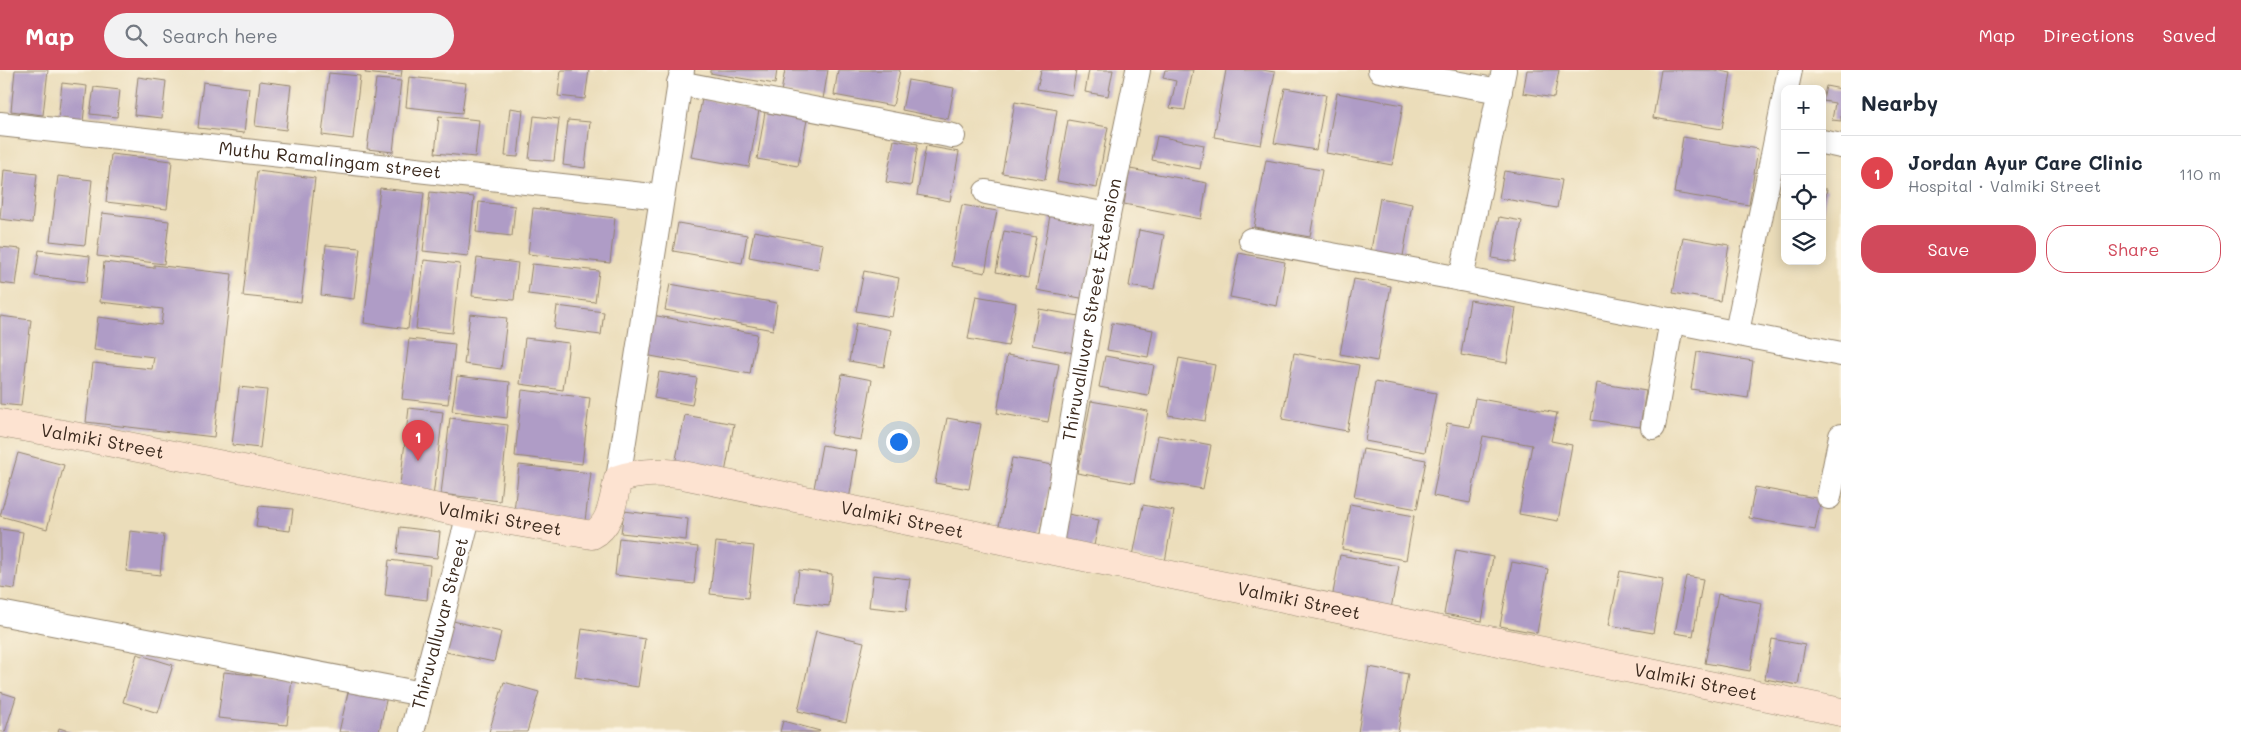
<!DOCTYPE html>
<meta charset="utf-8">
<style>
:root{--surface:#fff;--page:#f2f2f3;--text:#1f2937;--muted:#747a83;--line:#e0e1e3;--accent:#d1495b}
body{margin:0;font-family:Mali,sans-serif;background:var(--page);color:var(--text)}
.controls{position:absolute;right:15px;top:15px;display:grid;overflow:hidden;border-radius:10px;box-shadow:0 2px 12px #0003}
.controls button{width:45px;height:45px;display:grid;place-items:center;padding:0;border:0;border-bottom:1px solid var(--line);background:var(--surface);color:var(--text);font:25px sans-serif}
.you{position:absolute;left:898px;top:371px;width:18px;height:18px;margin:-12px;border:4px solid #fff;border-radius:50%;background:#1a73e8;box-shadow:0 0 0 8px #1a73e833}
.badge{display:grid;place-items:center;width:32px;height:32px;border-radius:50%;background:var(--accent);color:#fff;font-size:16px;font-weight:700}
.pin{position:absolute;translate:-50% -41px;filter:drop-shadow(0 1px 2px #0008)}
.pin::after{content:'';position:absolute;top:26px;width:18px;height:15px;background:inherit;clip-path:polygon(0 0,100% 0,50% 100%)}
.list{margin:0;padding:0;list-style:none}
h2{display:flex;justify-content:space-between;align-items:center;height:65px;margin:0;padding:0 20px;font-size:21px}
h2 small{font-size:16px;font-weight:400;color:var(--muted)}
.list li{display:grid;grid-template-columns:32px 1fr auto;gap:15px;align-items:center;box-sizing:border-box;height:75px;padding:0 20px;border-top:1px solid var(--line)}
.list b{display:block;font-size:19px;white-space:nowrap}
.list p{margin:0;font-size:16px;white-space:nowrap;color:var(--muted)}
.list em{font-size:16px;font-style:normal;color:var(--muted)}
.actions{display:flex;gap:10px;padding:15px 20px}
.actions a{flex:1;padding:11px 0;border:1px solid var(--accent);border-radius:20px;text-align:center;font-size:18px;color:var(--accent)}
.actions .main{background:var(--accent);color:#fff}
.icon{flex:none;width:28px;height:28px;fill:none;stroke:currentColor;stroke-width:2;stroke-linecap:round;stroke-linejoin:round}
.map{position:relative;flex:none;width:1841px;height:662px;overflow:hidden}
header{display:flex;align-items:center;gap:30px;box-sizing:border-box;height:70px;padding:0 25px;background:var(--accent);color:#fff}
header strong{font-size:24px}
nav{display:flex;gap:28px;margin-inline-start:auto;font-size:18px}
.search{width:350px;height:45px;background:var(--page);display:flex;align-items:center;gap:12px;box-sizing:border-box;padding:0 18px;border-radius:28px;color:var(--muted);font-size:19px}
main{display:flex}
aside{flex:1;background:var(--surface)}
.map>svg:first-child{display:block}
</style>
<header>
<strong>Map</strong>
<div class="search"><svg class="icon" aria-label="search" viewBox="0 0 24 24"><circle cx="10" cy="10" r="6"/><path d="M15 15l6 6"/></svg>Search here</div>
<nav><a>Map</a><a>Directions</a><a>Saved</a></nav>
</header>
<main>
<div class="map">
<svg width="1841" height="662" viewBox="0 0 1841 662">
<rect width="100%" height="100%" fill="#fcf5e5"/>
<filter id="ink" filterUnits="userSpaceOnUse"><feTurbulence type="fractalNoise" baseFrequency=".02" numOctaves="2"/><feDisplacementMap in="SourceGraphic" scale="10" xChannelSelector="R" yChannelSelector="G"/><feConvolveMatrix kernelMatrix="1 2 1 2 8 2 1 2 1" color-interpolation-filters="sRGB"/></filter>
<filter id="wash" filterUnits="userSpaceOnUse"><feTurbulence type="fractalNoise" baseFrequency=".0096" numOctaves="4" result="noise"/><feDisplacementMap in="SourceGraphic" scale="20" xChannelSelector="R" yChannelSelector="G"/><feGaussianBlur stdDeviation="1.12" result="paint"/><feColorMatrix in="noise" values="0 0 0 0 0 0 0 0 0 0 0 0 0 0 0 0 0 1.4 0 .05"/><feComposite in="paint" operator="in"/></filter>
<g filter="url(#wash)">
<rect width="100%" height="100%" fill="#ebddba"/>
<g id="blocks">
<!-- building -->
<g fill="#af9cc6">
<polygon points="15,0 48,0 43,45 11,41"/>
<polygon points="366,0 402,0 401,7 365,3"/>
<polygon points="561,0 589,0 585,29 558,26"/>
<polygon points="710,0 777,0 775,14 710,3"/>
<polygon points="785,0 828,0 823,29 781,22"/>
<polygon points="838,0 900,0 893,36 834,25"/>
<polygon points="1041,0 1076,0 1072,25 1037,19"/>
<polygon points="1089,0 1113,0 1108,26 1085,22"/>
<polygon points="1165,0 1193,0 1185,40 1170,38 1176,11 1163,8"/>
<polygon points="1226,0 1262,0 1275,2 1261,75 1214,67"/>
<polygon points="1527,0 1559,0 1554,28 1523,23"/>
<polygon points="1661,0 1714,0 1731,3 1722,59 1653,48"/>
<polygon points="329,3 360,6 353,69 322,65"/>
<polygon points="138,7 166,11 162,48 134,45"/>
<polygon points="409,7 466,13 462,43 406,37"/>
<polygon points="376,9 401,11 393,82 367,79"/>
<polygon points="908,10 954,18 948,49 902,40"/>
<polygon points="260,11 291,15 286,60 255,56"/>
<polygon points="203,12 249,18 244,63 198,58"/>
<polygon points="62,13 87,16 83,52 58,50"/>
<polygon points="1826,16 1841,19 1841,51 1832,50 1835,33 1823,31"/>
<polygon points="94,17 120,20 117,47 90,44"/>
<polygon points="1285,18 1326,25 1316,80 1274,73"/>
<polygon points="1337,23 1403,35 1392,95 1326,83"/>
<polygon points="702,29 759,40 749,97 691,87"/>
<polygon points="1015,32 1057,40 1045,110 1002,103"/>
<polygon points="510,38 523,40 518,87 505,86"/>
<polygon points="765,42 807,50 798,96 757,89"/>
<polygon points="439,46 479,50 475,87 435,83"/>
<polygon points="534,46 559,49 554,91 529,89"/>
<polygon points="568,50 590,52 585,98 563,95"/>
<polygon points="1068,50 1108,57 1097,118 1057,111"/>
<polygon points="1157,66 1204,75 1200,99 1152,90"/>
<polygon points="1683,67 1758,79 1749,135 1674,123"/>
<polygon points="894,70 918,74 911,116 886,112"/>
<polygon points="926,76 959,82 950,131 917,125"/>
<polygon points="111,84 172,91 167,139 106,132"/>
<polygon points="1266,90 1322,100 1310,167 1254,157"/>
<polygon points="1130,99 1207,113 1201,149 1124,134"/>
<polygon points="4,100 37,104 32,153 0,149"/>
<polygon points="257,101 315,108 301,232 243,226"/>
<polygon points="1504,101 1562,110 1557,138 1499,128"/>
<polygon points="58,106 92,110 85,175 50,171"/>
<polygon points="380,118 424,123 408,259 364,253"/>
<polygon points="1822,119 1827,119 1823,141 1822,141"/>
<polygon points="430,122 474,127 468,186 423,181"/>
<polygon points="1380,128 1412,134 1403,186 1371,180"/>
<polygon points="479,132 515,136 512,166 476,162"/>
<polygon points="962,135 997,141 985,203 951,196"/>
<polygon points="533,138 615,148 610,193 528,184"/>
<polygon points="102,143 169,151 164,194 97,186"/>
<polygon points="1050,145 1100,154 1086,229 1037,220"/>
<polygon points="1499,147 1522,151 1515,192 1492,188"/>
<polygon points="678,153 747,165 742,193 673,181"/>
<polygon points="1139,160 1164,165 1154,220 1129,216"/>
<polygon points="754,161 823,174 818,200 749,187"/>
<polygon points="1004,161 1036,167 1028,208 996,202"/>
<polygon points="1683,167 1729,175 1720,231 1673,223"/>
<polygon points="326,175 360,178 354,229 321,225"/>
<polygon points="0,177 21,179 16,215 0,213"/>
<polygon points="39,180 90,186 87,212 35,206"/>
<polygon points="1239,183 1285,192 1277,236 1230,227"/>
<polygon points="477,188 518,193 514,230 472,226"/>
<polygon points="424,190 460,194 452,263 416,259"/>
<polygon points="104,192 154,198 154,195 232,204 214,367 86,352 93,293 152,299 154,287 94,280 98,247 161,255 163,239 100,232"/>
<polygon points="532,194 599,201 595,232 528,224"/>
<polygon points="864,201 899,208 892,247 856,241"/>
<polygon points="1354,209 1391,216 1377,291 1340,284"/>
<polygon points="670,214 777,233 773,260 665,240"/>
<polygon points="976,226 1016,233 1008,276 968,269"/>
<polygon points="1470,230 1516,238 1507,293 1461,285"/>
<polygon points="557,236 604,242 601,265 554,259"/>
<polygon points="1039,239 1085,247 1079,284 1032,275"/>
<polygon points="470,244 507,248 501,299 464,294"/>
<polygon points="652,245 757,264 750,304 645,285"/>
<polygon points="0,246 31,250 21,336 0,334"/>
<polygon points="856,253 891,260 884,297 849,291"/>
<polygon points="1112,253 1153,260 1148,287 1107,280"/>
<polygon points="525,268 569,273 563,320 520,314"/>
<polygon points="409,269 455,274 448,334 402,329"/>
<polygon points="1697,282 1753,291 1748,328 1691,319"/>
<polygon points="1294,283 1359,295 1347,361 1282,349"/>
<polygon points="1007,285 1059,294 1048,352 997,343"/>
<polygon points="1105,286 1154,295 1148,326 1099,317"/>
<polygon points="1179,288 1215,295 1205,351 1168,345"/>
<polygon points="659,302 697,308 692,335 654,328"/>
<polygon points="842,304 872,310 861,370 831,365"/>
<polygon points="457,306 510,312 507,348 452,341"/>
<polygon points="1375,312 1436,323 1425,382 1365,371"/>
<polygon points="1597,313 1646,321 1640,357 1591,350"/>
<polygon points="239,317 267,320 260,378 232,375"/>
<polygon points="522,320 590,328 582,394 515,386"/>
<polygon points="1475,328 1557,343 1551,371 1572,375 1558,451 1519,444 1532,375 1483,366 1470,433 1433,426 1447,353 1470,357"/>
<polygon points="1091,331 1148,341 1134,413 1077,403"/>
<polygon points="409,338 443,342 433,427 399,423"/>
<polygon points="685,345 734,354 725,403 675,394"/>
<polygon points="450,348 508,355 500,431 441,424"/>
<polygon points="947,348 981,354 969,419 935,413"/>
<polygon points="1158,365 1211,375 1203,419 1150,410"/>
<polygon points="822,375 857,381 848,436 812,429"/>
<polygon points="1363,379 1426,390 1417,439 1354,427"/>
<polygon points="18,383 64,395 47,459 0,446"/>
<polygon points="1012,388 1053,395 1040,464 999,456"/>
<polygon points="519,395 591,403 585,451 514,442"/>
<polygon points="1755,417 1821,429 1815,460 1749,448"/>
<polygon points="1350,434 1414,446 1406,490 1342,479"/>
<polygon points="1143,435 1174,441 1165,492 1133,486"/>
<polygon points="259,436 293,439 290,461 256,457"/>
<polygon points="624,441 688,449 686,470 621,463"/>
<polygon points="1068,444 1099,450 1092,486 1061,481"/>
<polygon points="400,457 440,462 437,488 397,483"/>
<polygon points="0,459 23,462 15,519 0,517"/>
<polygon points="130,461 164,465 160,505 126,501"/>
<polygon points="619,468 698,477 694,514 615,505"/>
<polygon points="716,472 754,476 748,528 710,524"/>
<polygon points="1456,480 1493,487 1482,551 1444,544"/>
<polygon points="1340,485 1399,496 1390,544 1331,534"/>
<polygon points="389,490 430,495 427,530 385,525"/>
<polygon points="1512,492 1548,499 1537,563 1500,556"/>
<polygon points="799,500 832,504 829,536 795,532"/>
<polygon points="1620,501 1663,509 1653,563 1609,555"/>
<polygon points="873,505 910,509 906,541 869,537"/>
<polygon points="1686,506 1703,509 1693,566 1675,563"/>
<polygon points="1718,524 1762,533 1750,601 1705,593"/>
<polygon points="453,551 501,562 494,592 446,582"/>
<polygon points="582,559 645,569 638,617 575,607"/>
<polygon points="816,561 864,572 846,652 798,641"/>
<polygon points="1772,569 1805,575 1798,615 1765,609"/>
<polygon points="137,584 173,595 158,643 123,632"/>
<polygon points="1369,597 1408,604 1398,662 1358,662"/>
<polygon points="224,602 292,609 287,655 218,648"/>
<polygon points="504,612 539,622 527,662 489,662"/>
<polygon points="349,618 387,626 379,662 339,662"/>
<polygon points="0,622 16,627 5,662 0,662"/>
<polygon points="783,651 820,661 819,662 780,662"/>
<polygon points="59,658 72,662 58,662"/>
</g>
</g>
</g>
<g filter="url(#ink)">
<use href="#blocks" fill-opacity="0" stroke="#93846c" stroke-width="1"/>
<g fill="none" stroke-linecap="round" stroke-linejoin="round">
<defs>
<g id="street">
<polyline points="1380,0 1500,21"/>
<polyline points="679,13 953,66"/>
<polyline points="1786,19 1790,0"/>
<path id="s1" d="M0,54L661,127"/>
<polyline points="1822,72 1841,76"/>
<polyline points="986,122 1108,145"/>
<polyline points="1251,170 1461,209 1841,284"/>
<polyline points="1461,209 1504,0"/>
<polyline points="1737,262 1785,26"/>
<polyline points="1653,357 1672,250"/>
<polyline points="618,409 682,0"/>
<polyline points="1829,427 1841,366"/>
<path id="s2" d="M1050,480L1108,145L1138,0"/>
<polyline points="0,543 422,624"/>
<path id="s3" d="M412,662L469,444"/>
</g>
<g id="secondary">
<path id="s4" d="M0,353L103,371L469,444L592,465C612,455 613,429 618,409C639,402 656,402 678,404L1841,642"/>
</g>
</defs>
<!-- street casing -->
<use href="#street" stroke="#93846c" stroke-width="26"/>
<!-- secondary casing -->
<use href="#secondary" stroke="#93846c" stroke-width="29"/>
<!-- street -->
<use href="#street" stroke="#fff" stroke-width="24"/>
<!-- secondary -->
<use href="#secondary" stroke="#fde3d1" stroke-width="28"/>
</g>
</g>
<g text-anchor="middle" stroke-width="4" stroke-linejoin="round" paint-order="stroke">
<!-- street labels -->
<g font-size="18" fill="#3b2a1e" stroke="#fcf5e5">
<text dy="6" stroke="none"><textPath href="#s1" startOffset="332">Muthu Ramalingam street</textPath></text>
<text dy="6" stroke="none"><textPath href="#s2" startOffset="244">Thiruvalluvar Street Extension</textPath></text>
<text dy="6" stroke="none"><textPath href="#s4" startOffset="104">Valmiki Street</textPath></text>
<text dy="6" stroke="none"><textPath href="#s4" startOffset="509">Valmiki Street</textPath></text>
<text dy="6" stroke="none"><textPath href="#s4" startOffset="956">Valmiki Street</textPath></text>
<text dy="6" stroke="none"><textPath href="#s4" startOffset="1361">Valmiki Street</textPath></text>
<text dy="6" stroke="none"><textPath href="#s3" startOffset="112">Thiruvalluvar Street</textPath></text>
<text dy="6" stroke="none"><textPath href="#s4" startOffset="1766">Valmiki Street</textPath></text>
</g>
</g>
</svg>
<div class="controls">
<button>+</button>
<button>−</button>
<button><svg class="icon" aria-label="locate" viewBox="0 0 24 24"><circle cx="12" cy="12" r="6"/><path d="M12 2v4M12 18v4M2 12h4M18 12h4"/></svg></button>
<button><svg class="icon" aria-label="layers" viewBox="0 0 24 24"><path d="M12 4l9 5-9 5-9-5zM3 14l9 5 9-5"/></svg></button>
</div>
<div class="you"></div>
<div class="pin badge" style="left:418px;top:391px;background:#e0444e">1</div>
</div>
<aside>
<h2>Nearby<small></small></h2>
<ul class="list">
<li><span class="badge" style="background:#e0444e">1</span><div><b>Jordan Ayur Care Clinic</b><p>Hospital · Valmiki Street</p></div><em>110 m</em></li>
</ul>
<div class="actions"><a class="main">Save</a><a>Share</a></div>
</aside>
</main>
